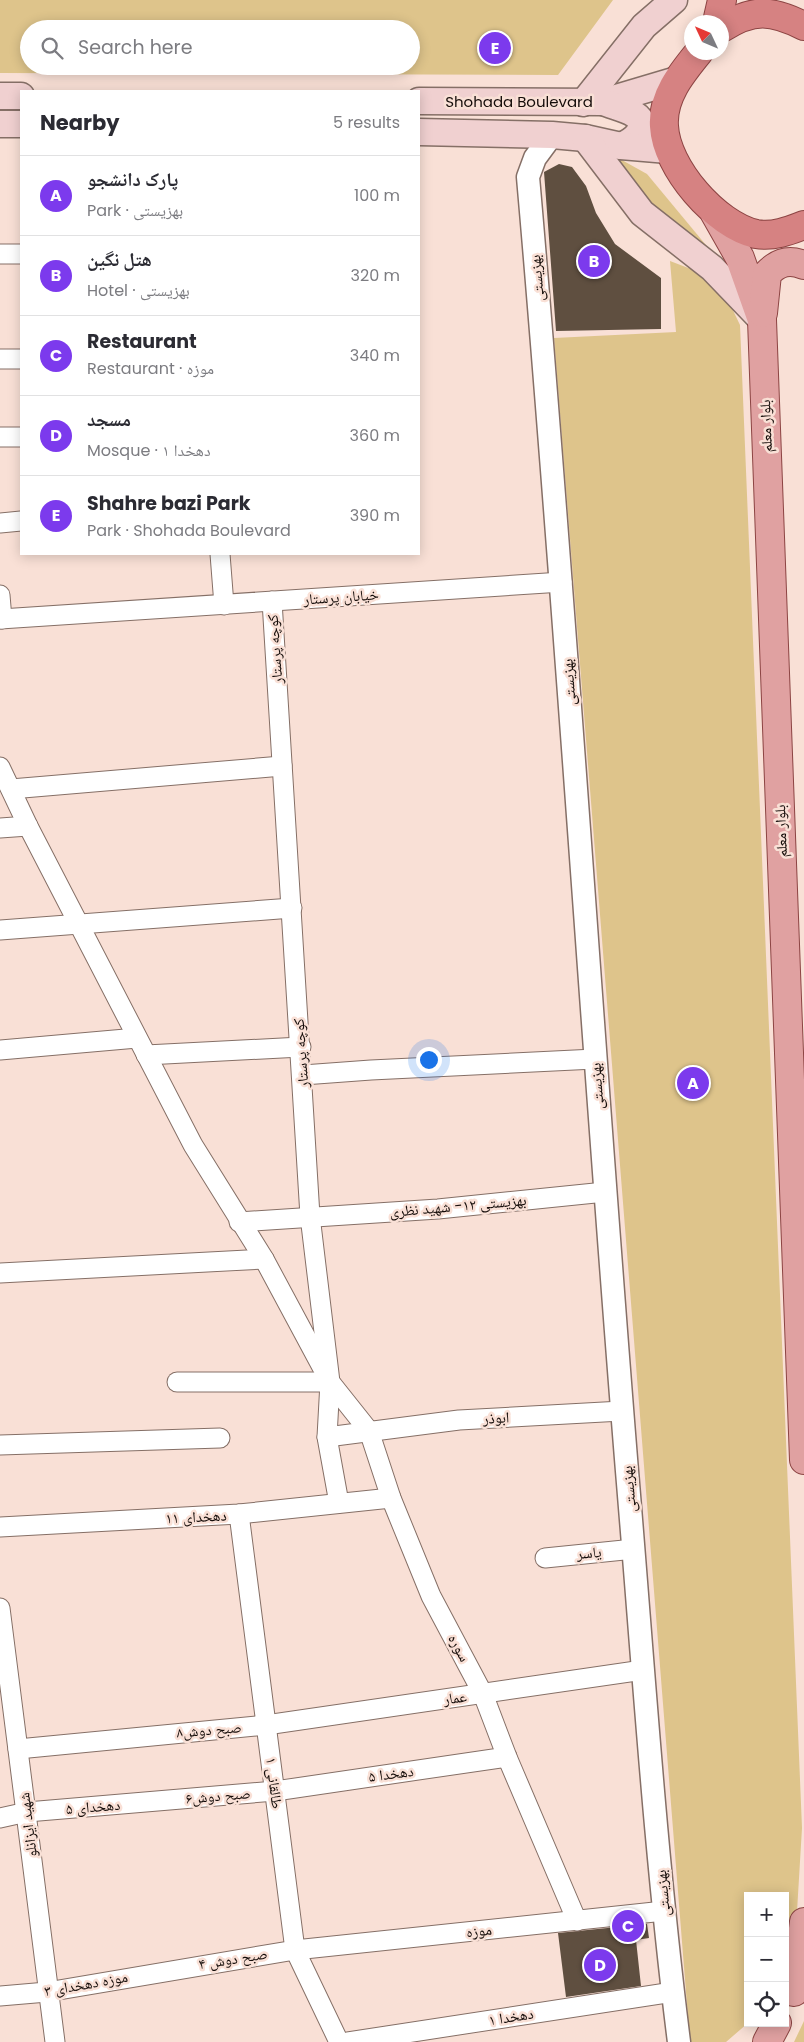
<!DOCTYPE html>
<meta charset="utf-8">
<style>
:root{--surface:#fff;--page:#f2f2f3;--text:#2b2b33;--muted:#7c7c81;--line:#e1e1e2;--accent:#7c3aed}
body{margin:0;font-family:Poppins,"Noto Naskh Arabic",sans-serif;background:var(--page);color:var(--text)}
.controls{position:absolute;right:15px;bottom:15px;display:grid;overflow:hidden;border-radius:0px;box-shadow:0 2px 12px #0003}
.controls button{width:45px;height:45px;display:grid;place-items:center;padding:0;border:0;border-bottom:1px solid var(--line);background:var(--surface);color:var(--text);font:25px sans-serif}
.compass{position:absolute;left:684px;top:15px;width:45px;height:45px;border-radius:50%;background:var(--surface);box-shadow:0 2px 12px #0003;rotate:314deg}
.you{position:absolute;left:428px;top:1059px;width:18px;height:18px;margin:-12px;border:4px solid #fff;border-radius:50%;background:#1a73e8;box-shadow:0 0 0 8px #1a73e833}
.badge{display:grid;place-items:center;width:32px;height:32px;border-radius:50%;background:var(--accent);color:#fff;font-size:16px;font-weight:700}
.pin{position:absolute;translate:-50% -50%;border:2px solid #fff;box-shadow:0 1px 5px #0006}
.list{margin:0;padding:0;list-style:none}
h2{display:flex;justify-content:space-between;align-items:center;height:65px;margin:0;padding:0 20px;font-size:21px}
h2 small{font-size:16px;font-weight:400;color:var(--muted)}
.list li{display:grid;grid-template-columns:32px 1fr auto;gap:15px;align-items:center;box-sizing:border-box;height:80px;padding:0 20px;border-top:1px solid var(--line)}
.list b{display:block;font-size:19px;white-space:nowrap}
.list p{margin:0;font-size:16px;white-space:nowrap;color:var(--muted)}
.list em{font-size:16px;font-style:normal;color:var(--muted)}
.icon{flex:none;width:28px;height:28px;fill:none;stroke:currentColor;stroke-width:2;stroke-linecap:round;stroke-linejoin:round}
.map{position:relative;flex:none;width:804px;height:2042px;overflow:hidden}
.search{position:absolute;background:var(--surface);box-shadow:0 2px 12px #0003;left:20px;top:20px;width:400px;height:55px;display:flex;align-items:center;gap:12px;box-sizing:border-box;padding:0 18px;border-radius:28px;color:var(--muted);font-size:19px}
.panel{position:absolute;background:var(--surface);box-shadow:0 2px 12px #0003;left:20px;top:90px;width:400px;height:465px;border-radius:0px}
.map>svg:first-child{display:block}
</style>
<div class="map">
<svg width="804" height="2042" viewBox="0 0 804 2042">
<rect width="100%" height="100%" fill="#f9e0d6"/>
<!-- green -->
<g fill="#dec48b" fill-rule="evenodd">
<path d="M0,0H613L558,75L0,73ZM29,29H411V66H29Z"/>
<polygon points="611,154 647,174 720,262 660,219"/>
<polygon points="670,261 704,274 728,300 740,325 802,1828 795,1945 785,1972 785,1896 748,1896 748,2023 726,2042 690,2042 554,338 676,332"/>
<polygon points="804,2021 804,2042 794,2042"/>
</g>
<!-- building -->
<g fill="#5f4f40">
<polygon points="559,164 572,167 586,186 596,213 615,244 661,278 661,329 556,331 544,172"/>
<polygon points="647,1924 649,1938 636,1940 641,1986 566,1997 558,1933"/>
</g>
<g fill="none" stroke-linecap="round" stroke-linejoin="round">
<defs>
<g id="minor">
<polyline points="0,254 21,254"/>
<polyline points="0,359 21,359"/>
<polyline points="0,437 21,437"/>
<polyline points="0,523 21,521"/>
<polyline points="220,554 224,605"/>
<polyline points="0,595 2,619"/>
<polyline points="272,601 310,1216 330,1382 327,1437 339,1503"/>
<polyline points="0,619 562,582"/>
<polyline points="0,767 28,826 193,1145 264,1259 330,1382 369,1431 391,1498 431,1596 483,1694 507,1757 577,1921"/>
<polyline points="11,789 282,766"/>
<polyline points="0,828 28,826"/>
<polyline points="0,930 292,908"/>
<polyline points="0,1050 137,1038"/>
<polyline points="146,1055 301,1047"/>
<polyline points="303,1075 371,1070 595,1059"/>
<polyline points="239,1222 438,1209 605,1192"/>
<polyline points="0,1273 264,1259"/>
<polyline points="177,1382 330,1382"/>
<polyline points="327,1437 459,1420 622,1411"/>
<polyline points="0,1445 220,1438"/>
<polyline points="239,1514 295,1950 339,2042"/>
<polyline points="0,1527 239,1514 391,1498"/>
<polyline points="545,1558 634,1549"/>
<polyline points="0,1608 55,2042"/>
<polyline points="18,1749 266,1725 643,1670"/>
<polyline points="0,1818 27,1812 275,1791 507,1757"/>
<polyline points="0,1996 47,1992 295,1950 664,1911"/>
<polyline points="348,2042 673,1992"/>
</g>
<path id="tertiary" d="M552,135L535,158L528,177C566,608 592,1040 627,1471C643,1661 655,1852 679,2042"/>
<g id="secondary">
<polyline points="0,96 21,96"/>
<polyline points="419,101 603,102 677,80"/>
<path d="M603,102C613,106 626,109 634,114C653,126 633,141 621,146"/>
<polyline points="583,103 644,26 674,0"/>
<polyline points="0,124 21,124"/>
<polyline points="419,132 552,135 585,138 621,146 668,150"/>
<polyline points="585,138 642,213 712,268 762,320"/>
</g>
<g id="primary">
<polyline points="714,212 740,258 762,320 804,1460"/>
<path d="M763,313L767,274C778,262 789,259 804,265"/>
<polyline points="794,1992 804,1922"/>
<polyline points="767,2042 777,2023"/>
</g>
<g id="trunk">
<polyline points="717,22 722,0"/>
<path d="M722,28C753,8 772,10 804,26"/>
<path d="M699,52C681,74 662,97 664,126C666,168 716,225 756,234C773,237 789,231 804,225"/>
</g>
</defs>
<!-- minor casing -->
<use href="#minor" stroke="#856f66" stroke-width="21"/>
<!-- tertiary casing -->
<use href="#tertiary" stroke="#856f66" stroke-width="25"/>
<!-- secondary casing -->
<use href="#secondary" stroke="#856f66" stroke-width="29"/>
<!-- primary casing -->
<use href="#primary" stroke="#8c4443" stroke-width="30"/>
<!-- trunk casing -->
<use href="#trunk" stroke="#8c4443" stroke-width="30"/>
<!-- minor -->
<use href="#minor" stroke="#fff" stroke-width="19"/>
<!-- tertiary -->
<use href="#tertiary" stroke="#fff" stroke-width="22"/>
<!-- secondary -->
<use href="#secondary" stroke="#f0d0d0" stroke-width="26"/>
<!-- primary -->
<use href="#primary" stroke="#e0a1a1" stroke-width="28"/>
<!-- trunk -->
<use href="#trunk" stroke="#d68282" stroke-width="28"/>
</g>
<g text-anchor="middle" stroke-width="5" stroke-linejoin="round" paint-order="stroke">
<!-- street labels -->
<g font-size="15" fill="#150d0a" stroke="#f9e0d6">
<text x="519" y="107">Shohada Boulevard</text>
<text transform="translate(537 278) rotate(-95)" y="5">بهزیستی</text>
<text transform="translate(766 426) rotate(-92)" y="5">بلوار معلم</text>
<text transform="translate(341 597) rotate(-4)" y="5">خیابان پرستار</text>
<text transform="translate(275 649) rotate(-94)" y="5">کوچه پرستار</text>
<text transform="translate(569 682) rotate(-94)" y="5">بهزیستی</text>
<text transform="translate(781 831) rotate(-92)" y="5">بلوار معلم</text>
<text transform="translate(301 1053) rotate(-94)" y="5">کوچه پرستار</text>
<text transform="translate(597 1086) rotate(-94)" y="5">بهزیستی</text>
<text transform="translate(458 1206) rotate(-5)" y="5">بهزیستی ۱۲- شهید نظری</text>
<text transform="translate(496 1418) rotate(-3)" y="5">ابوذر</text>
<text transform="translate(629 1489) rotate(-95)" y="5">بهزیستی</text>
<text transform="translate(196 1517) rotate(-3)" y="5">دهخدای ۱۱</text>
<text transform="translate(589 1553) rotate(-5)" y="5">یاسر</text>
<text transform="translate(459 1648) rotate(62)" y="5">سوره</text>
<text transform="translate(455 1698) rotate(-8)" y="5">عمار</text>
<text transform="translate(209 1730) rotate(-5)" y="5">صبح دوش۸</text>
<text transform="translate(391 1774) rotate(-8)" y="5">دهخدا ۵</text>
<text transform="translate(274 1783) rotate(83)" y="5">طالقانی ۱</text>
<text transform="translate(218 1796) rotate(-5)" y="5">صبح دوش۶</text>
<text transform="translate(93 1807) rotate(-5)" y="5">دهخدای ۵</text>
<text transform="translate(28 1825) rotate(-97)" y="5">شهید ایزانلو</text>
<text transform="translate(663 1893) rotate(-95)" y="5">بهزیستی</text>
<text transform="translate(479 1931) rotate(-6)" y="5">موزه</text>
<text transform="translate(233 1959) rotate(-9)" y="5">صبح دوش ۴</text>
<text transform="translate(86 1984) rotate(-10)" y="5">موزه دهخدای ۳</text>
<text transform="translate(511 2017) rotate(-9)" y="5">دهخدا ۱</text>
</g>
</g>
</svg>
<div class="controls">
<button>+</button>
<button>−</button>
<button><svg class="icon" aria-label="locate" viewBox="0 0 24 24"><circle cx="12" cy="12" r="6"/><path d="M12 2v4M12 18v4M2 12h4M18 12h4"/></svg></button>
</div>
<svg class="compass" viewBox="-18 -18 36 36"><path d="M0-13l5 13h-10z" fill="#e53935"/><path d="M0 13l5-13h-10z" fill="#7c7c81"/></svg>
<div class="you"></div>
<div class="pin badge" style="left:693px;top:1083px">A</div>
<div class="pin badge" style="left:594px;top:261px">B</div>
<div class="pin badge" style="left:628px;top:1926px">C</div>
<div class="pin badge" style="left:600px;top:1965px">D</div>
<div class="pin badge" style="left:495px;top:48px">E</div>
<div class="search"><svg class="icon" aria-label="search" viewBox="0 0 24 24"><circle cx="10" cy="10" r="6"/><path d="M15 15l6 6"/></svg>Search here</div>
<section class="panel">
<h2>Nearby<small>5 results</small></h2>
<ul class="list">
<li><span class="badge">A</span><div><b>پارک دانشجو</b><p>Park · بهزیستی</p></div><em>100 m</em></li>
<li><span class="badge">B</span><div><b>هتل نگین</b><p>Hotel · بهزیستی</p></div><em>320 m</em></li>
<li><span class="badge">C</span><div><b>Restaurant</b><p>Restaurant · موزه</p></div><em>340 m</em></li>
<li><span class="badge">D</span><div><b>مسجد</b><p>Mosque · دهخدا ۱</p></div><em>360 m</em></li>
<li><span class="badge">E</span><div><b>Shahre bazi Park</b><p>Park · Shohada Boulevard</p></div><em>390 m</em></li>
</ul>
</section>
</div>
